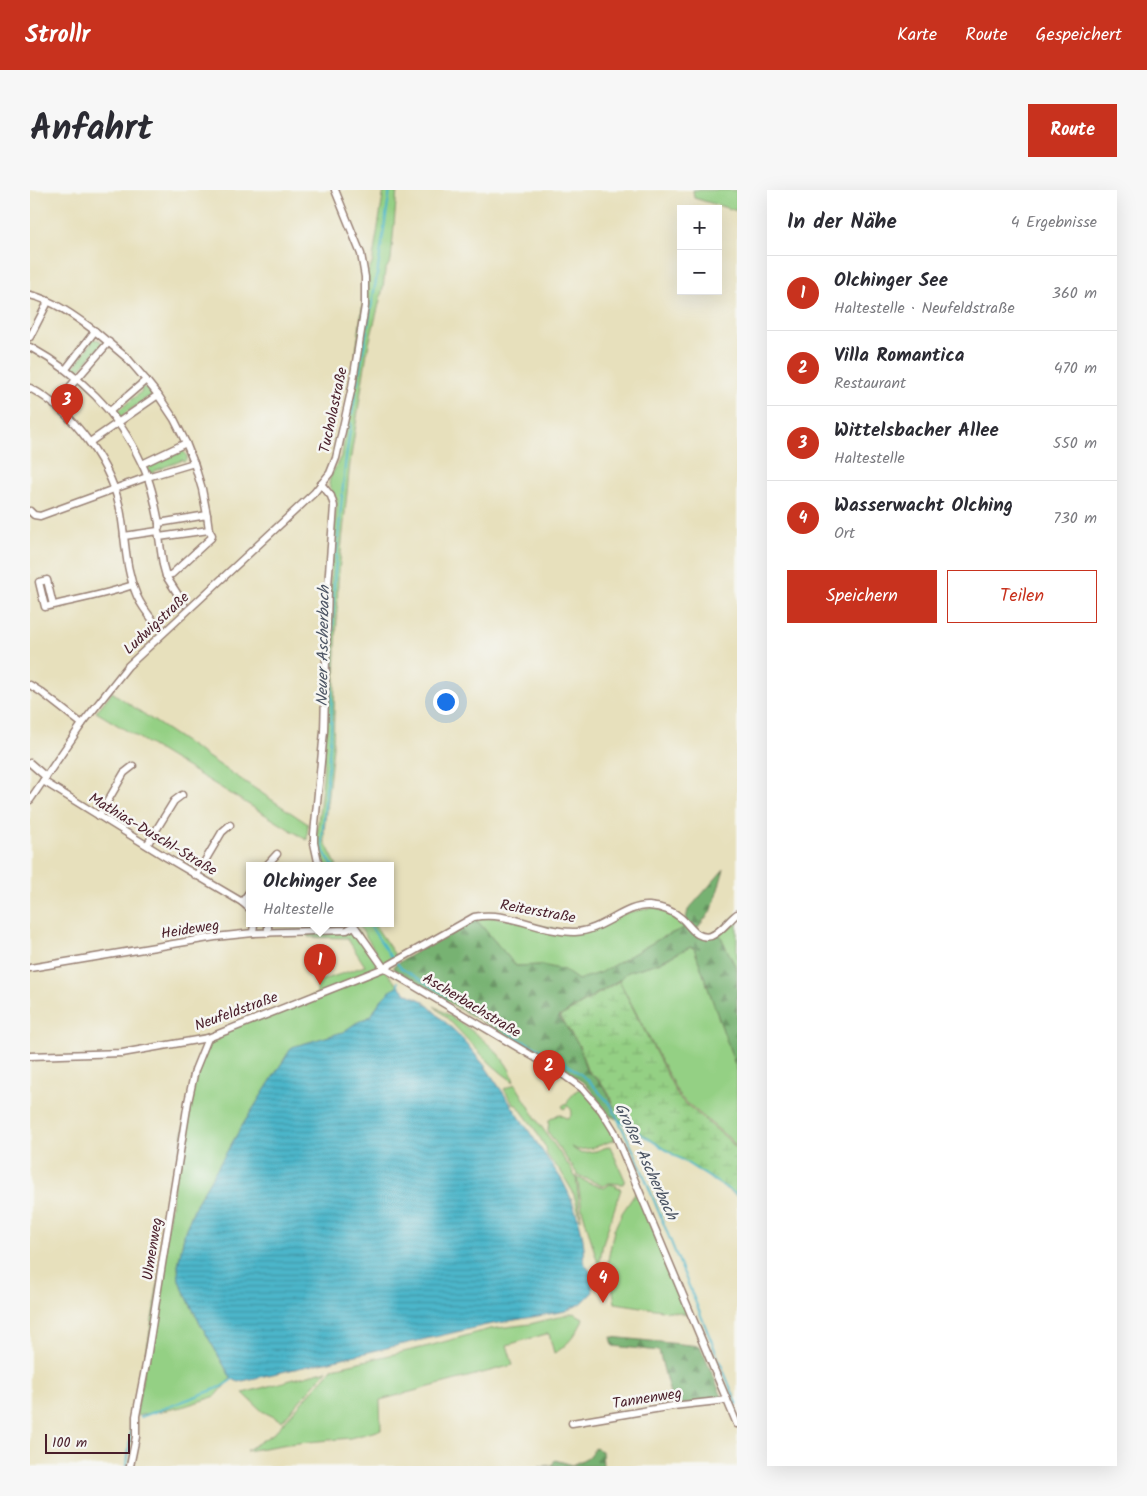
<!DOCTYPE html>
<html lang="de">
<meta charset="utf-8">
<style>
:root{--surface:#fff;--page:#f7f7f7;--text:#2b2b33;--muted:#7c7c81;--line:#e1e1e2;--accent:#c8321e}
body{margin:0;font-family:Kalam,sans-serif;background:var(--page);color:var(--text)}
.controls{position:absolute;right:15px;top:15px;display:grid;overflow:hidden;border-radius:0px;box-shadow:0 5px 20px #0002}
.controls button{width:45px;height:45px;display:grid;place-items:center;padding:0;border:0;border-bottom:1px solid var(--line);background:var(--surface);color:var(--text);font:25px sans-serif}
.scale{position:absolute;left:15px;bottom:12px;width:85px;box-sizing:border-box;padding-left:5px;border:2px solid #4a1f2b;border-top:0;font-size:14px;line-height:18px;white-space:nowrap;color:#4a1f2b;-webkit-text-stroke:4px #f6f6f2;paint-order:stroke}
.you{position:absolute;left:415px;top:511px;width:18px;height:18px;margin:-12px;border:4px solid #fff;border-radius:50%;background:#1a73e8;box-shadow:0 0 0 8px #1a73e833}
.badge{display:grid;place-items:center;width:32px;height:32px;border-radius:50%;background:var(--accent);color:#fff;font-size:16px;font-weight:700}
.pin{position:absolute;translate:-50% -41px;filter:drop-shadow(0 1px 2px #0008)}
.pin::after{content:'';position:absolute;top:26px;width:18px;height:15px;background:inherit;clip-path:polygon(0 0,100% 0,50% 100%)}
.popup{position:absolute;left:216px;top:672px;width:148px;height:65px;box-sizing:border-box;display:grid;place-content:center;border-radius:0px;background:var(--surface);filter:drop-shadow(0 1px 4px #0005);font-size:16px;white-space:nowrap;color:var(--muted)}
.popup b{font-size:19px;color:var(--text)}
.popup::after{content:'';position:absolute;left:50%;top:100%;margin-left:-10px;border:10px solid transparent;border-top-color:var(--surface)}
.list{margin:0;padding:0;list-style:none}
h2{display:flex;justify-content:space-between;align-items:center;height:65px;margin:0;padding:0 20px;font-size:21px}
h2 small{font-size:16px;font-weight:400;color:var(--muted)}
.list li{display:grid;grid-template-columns:32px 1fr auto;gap:15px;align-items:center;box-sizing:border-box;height:75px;padding:0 20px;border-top:1px solid var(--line)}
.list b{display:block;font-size:19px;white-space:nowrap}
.list p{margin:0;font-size:16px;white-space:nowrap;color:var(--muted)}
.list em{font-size:16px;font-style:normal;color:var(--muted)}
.actions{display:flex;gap:10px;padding:15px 20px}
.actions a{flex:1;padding:11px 0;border:1px solid var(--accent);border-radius:0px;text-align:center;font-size:18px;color:var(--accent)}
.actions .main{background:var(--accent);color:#fff}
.map{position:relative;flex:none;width:707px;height:1276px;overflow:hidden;border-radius:0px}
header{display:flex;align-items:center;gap:30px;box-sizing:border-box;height:70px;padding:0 25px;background:var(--accent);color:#fff}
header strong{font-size:24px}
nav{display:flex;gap:28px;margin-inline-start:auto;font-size:18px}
.intro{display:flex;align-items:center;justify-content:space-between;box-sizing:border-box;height:120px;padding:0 30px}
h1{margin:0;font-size:35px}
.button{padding:12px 22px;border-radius:0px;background:var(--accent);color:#fff;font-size:18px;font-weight:700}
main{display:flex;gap:30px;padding:0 30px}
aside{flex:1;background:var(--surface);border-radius:0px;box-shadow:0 5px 20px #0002}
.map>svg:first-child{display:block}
</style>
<header>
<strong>Strollr</strong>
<nav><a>Karte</a><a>Route</a><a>Gespeichert</a></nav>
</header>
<div class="intro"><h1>Anfahrt</h1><a class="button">Route</a></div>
<main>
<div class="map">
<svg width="707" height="1276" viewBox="0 0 707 1276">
<defs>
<pattern id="forest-firs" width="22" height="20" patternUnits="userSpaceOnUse" patternTransform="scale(1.25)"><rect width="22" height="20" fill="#77b272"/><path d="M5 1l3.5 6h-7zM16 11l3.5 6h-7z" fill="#64905e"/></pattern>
<pattern id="wetland-marsh" width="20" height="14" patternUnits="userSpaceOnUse" patternTransform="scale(1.25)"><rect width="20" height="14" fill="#94d084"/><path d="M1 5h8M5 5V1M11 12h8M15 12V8" fill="none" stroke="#81b272"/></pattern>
<pattern id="water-rules" width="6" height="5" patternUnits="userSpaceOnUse" patternTransform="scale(1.25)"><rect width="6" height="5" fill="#4cb6ca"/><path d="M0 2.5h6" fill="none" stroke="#4193a4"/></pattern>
</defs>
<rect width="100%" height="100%" fill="#f6f6f2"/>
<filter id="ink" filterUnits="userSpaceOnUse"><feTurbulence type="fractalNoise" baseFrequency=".02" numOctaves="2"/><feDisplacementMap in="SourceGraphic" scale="10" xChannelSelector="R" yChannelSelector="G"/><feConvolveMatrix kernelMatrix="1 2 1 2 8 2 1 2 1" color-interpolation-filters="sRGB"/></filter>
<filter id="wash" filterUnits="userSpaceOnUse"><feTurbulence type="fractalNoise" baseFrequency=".0096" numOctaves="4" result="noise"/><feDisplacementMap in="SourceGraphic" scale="20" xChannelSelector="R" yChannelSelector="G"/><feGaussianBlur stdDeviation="1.12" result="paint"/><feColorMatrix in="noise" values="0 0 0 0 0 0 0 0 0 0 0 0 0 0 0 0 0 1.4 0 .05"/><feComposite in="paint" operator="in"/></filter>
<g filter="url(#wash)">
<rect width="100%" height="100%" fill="#e7e0bc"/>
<!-- green -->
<g fill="#94d084" stroke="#6f7858">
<polygon points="354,0 367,0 361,70 355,81 353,98 337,162 320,273 308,391 303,557 294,641 295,652 307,676 294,676 288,662 286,651 293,588 301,375 307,310 300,298 299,294 300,288 312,264 337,84 342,74"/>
<polygon points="663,0 707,0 707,21 664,8"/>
<path d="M63,149L70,150L72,154L71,158L69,157L49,180L50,182L47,184C42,183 40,181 41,175L44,177L62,152L60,150Z"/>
<path d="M114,197L121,201V204L120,208L118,207L93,225L91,228C86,227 85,223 87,218L89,220L112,201L110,198Z"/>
<path d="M148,260H152L157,265V269L154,272L153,270L124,281V283H121C117,280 117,277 120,273L121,275L149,263Z"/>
<polygon points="82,502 118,527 278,634 277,650 66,522"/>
<polygon points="626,717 655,733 654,738 631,748 572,782 548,790 533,780 512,775 486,776 444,727 454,725 544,742 599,722"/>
<polygon points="707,724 707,780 688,741"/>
<polygon points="323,734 359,785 368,796 359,802 350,811 341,826 326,833 313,842 262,857 212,936 166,1014 155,1041 151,1060 148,1076 149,1091 166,1126 201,1188 186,1206 152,1217 106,1226 158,912 178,848 287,804 287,792 335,776 317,748 278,747 277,737 316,737"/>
<polygon points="328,734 344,734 367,768 357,774 353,773"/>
<polygon points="660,757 664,758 707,880 707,958 701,950 650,907 589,790 598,782 628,773"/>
<path d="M404,816C430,832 478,861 484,892C453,872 432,840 404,816Z"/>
<polygon points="485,894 503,923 506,929 541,979 546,988 551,1029 543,1002 530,980 522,972 517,965 516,958 504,938 488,916 483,914 474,899"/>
<polygon points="552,898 571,920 587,949 563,958 548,960 541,957 550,963 566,961 580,956 595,990 593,994 579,993 573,996 548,985 518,942 519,930 529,924 536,928 540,927 542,921 540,918 538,916 534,919 532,916 538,912 538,910 547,900"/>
<polygon points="547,987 559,993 574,998 580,994 587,996 586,997 591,999 573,1053 569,1077 552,1019"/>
<polygon points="607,1001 658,1124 585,1113 578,1070 584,1040 592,1023"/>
<path d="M544,1123L553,1128C551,1139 535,1159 524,1163L519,1144H516L477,1155L483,1175L350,1210L351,1240L320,1248L258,1254L216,1261L244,1243L303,1178L399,1156L460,1139L500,1134Z"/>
<polygon points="297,1180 252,1231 232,1221 213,1203"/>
</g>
<!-- forest -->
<g fill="url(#forest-firs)" stroke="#60684e">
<polygon points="694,679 682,720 664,742 673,746 688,741 707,780 707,880 664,758 660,757 628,773 598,782 589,790 529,827 549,855 556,880 571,893 578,904 587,929 580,926 556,894 509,864 430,819 364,779 363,776 444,727 486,776 512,775 534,780 548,790 572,782 631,748 654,738 658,720"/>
<polygon points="581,1147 670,1156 693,1209 643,1216 629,1161 583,1156"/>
<polygon points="565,1258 572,1261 573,1276 509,1276 522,1275 525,1270 543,1275 558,1267"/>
</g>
<!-- wetland -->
<polygon fill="url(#wetland-marsh)" stroke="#6f7858" points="589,791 649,908 700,951 707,960 707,1006 588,928 579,904 571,892 557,880 549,855 530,827"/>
<!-- water -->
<path fill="url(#water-rules)" stroke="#4b6a7a" d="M368,796L378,804L393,811L429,845L455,876L532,990C544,1012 557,1048 554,1073L560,1081L563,1102L552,1113L536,1121L457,1135L208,1192L201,1188L166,1126L149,1091L148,1076L151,1060L155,1041L166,1014L212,936L262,857L313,842L326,833L341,826L350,811L359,802Z"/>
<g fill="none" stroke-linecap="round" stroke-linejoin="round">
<!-- stream -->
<g stroke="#4cb6ca" stroke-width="2">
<polyline points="327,195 347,85 360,0"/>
<polyline points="322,224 326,202"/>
<polyline points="303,676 294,662 292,650 301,541 304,391 315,275 321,233"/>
<polyline points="339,734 359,764 371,778 495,852 533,871 558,890 581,915 606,966 707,1214"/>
<polyline points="368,796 368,792"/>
<polyline points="589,930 707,1005"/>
<polyline points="111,1227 191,1197 203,1189"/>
<polyline points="97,1276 102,1229"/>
</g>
</g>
</g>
<g filter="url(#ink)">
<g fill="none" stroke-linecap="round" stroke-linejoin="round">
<defs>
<g id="minor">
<path d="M0,105C23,110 46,127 65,141"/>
<polyline points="0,147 18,112"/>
<path d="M0,157C50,185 88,221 112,274C121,292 125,313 129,333"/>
<polyline points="36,179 65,141 98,169 116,190"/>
<path d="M0,198C43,221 83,275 91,324C96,353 95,378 107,406C113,420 124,431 133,443"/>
<polyline points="24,215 79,152"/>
<polyline points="80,221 116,190 128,205"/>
<polyline points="60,252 128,205 144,229 156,253"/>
<polyline points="112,274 156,253 164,273"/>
<polyline points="0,321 4,325 10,326 117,287 164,273 172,299 177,325"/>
<polyline points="129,337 129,333 177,325 179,340"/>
<polyline points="94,346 128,341 129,347 179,340 182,345 181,348 142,384 136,386"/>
<polyline points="129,347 133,375 136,386 154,414"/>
<path d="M23,415L17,390L9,392L15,417C44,410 74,405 103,395"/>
<polyline points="0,495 11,502 52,534"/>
<polyline points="0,573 16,587"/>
<polyline points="13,591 134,666 212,712 220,719"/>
<polyline points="0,610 52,534 98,476 284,303 300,283 306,268 322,197 335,116 335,87 331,64 305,0"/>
<polyline points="69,626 94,583 103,576"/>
<polyline points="117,655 144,611 152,605"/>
<polyline points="236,676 247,664"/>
<polyline points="289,676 284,653 284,644 294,541 298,396 304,316 301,306 291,294"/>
<polyline points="166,686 192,642 200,635"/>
<polyline points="212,712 220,701"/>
<polyline points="238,734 238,743"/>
<polyline points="323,734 354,778 531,883 552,898 571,920 584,941 707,1234"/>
<polyline points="223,743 224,734"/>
<polyline points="0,778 185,747 223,743 317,740 324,736"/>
<path d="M0,866L92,863L178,848L354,778L444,727C479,720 510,743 545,742C573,741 594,715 619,716C630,717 642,720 651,728C660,735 666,750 681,746C691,742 699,730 707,724"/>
<polyline points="542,1233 643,1216 697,1210"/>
<polyline points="100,1276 106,1247 106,1226 116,1174 158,912 165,880 178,848"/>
</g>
</defs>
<!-- minor casing -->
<use href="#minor" stroke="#988074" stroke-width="9"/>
<!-- minor -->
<use href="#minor" stroke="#fff" stroke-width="6"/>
</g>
</g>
<g text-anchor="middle" stroke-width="5" stroke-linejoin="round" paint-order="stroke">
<!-- street labels -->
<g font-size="15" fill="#4a1f2b" stroke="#f6f6f2">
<text transform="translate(303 220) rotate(-78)" y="5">Tucholastraße</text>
<text transform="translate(126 433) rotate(-43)" y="5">Ludwigstraße</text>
<text transform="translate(123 644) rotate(31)" y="5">Mathias-Duschl-Straße</text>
<text transform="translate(508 721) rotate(10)" y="5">Reiterstraße</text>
<text transform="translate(160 739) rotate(-9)" y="5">Heideweg</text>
<text transform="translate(442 815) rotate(31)" y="5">Ascherbachstraße</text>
<text transform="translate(206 821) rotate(-20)" y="5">Neufeldstraße</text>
<text transform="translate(122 1059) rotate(-81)" y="5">Ulmenweg</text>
<text transform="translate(617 1208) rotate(-9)" y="5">Tannenweg</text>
</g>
<!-- water labels -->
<g font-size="16" font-style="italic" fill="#4b5463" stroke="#f6f6f2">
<text transform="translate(292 456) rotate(-89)" y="6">Neuer Ascherbach</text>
<text transform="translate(617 971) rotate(65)" y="6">Großer Ascherbach</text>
</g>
</g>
</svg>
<div class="controls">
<button>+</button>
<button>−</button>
</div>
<div class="scale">100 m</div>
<div class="you"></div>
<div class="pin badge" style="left:290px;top:795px">1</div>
<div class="popup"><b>Olchinger See</b>Haltestelle</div>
<div class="pin badge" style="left:519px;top:901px">2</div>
<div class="pin badge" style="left:37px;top:235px">3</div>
<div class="pin badge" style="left:573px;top:1113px">4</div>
</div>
<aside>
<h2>In der Nähe<small>4 Ergebnisse</small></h2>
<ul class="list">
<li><span class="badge">1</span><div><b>Olchinger See</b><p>Haltestelle · Neufeldstraße</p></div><em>360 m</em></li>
<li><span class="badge">2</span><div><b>Villa Romantica</b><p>Restaurant</p></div><em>470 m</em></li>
<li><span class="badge">3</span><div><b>Wittelsbacher Allee</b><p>Haltestelle</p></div><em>550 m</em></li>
<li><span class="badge">4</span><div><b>Wasserwacht Olching</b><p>Ort</p></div><em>730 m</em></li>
</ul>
<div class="actions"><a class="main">Speichern</a><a>Teilen</a></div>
</aside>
</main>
